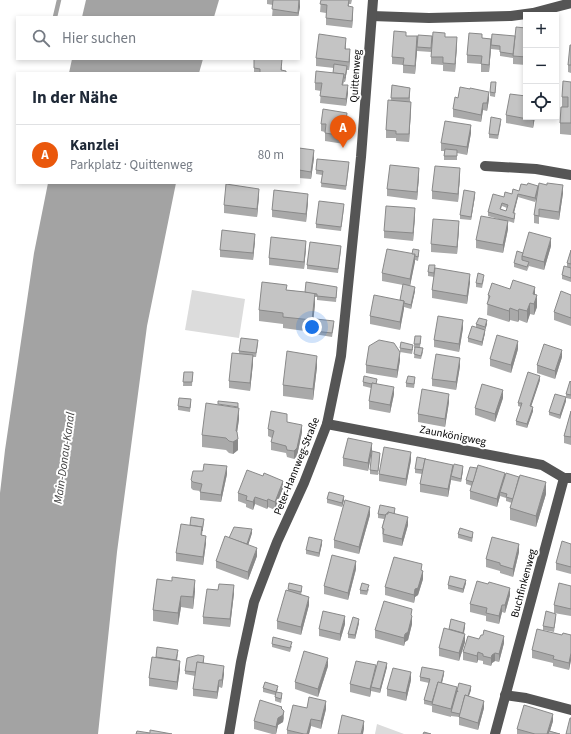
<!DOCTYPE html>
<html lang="de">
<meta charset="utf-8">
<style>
:root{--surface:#fff;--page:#f2f2f3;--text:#1f2937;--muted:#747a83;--line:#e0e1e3;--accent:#ea580c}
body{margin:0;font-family:"Source Sans 3",sans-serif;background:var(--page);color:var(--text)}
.controls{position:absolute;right:12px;top:12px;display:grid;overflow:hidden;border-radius:0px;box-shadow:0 2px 6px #0003}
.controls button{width:36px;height:36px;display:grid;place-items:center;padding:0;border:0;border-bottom:1px solid var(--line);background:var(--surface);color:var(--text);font:20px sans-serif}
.you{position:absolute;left:312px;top:327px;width:14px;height:14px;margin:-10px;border:3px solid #fff;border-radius:50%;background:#1a73e8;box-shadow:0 0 0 6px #1a73e833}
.badge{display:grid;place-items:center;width:26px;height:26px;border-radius:50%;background:var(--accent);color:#fff;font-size:13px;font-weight:700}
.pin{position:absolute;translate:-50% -33px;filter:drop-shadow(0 1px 2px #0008)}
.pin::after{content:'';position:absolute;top:21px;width:14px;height:12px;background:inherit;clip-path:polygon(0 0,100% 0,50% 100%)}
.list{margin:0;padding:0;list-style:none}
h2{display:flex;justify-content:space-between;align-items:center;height:52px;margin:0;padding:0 16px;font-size:17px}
h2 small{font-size:13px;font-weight:400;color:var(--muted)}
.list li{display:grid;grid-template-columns:26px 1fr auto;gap:12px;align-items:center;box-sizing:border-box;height:60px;padding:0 16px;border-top:1px solid var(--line)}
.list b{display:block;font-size:15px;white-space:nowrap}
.list p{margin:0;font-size:13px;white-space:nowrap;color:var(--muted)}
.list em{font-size:13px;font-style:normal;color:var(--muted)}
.icon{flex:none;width:22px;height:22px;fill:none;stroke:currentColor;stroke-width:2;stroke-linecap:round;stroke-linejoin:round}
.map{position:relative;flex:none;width:571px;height:734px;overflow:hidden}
.search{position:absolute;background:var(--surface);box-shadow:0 2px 6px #0003;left:16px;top:16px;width:284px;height:44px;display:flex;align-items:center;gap:10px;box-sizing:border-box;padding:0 14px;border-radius:0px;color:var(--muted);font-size:15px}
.panel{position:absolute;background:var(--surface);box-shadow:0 2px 6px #0003;left:16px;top:72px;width:284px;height:112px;border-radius:0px}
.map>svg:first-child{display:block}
</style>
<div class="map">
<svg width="571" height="734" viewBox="0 0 571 734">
<rect width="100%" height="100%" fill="#fff"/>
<!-- green -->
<g fill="#dcdcdc">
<polygon points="192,290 245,299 239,338 185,330"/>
<polygon points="377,724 404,734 375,734"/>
</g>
<!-- water -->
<g fill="#a3a3a3">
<polygon points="86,0 219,0 214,17 82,17"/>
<polygon points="72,59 203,59 199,73 69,73"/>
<polygon points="48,183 176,183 147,326 117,552 98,734 0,734 0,493 5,450 34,253"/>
</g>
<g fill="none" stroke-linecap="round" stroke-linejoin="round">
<!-- stream -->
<polyline stroke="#a3a3a3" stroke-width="4.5" points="55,17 59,0"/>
<!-- minor -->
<g stroke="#555" stroke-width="10">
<polyline points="372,16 429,18 511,16 533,13 571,3"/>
<polyline points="485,166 536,169 571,175"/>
<polyline points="327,424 542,465 564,478 570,478"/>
<polyline points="505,695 526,698 571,710"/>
<polyline points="229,734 241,662 254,602 277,542 304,483 327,424 341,356 361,157 373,0"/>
<polyline points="495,734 564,478"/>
</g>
</g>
<!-- wall -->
<g fill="#a9a9a9" fill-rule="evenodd">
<polygon points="267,0 300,0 300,7 298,17 272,17 273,5 267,4"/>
<polygon points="321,0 352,0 351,4 349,4 349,7 353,15 352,28 326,25 326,13 320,12"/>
<polygon points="526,28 526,65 513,64 513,58 500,56 500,50 491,49 491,48 489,72 481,72 481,64 467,63 467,55 482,38 491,39 515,36"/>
<polygon points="406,36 417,36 445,37 457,45 455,72 443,71 443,65 431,64 431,52 417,51 415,74 403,73 403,65 392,64 392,57"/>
<polygon points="346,45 346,49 350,57 349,70 347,70 345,82 344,82 343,85 348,93 346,106 320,103 321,91 315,90 315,83 333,73 334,68 316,66 316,58"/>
<polygon points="571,45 571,73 568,72 568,65"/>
<polygon points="282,67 282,70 286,73 254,73 254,68"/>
<polygon points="571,82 571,135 560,134 560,123 562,107 562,97"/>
<polygon points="392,85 410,88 410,101 411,109 409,142 396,141 396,138 386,138 386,130 391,100"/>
<polygon points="496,86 495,97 490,96 490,92"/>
<polygon points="489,99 487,111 483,110 481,122 453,117 453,109"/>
<polygon points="506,115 526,117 535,117 533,128 506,123"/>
<polygon points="347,121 344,144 325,141 325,132 321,131 321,124"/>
<polygon points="501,123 498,139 489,138 489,134"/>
<polygon points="471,133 467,155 457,153 457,160 444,160 444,151 441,151 441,143"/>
<polygon points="299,148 314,158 311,179 299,178"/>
<polygon points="349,166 346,190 321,187 322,175 316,174 316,170"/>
<polygon points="419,176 417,200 387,196 387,189"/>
<polygon points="460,176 458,202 432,199 432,191"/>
<path d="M527,185L563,193L559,220L539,217V224L534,223V215L537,194L535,202L518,197L514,213L515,217L514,223L508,221V229L503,253L476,248V240L505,221L488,216V212L504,197L519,191ZM502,206L507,208L506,211L501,209Z"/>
<polygon points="259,196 257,217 224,213 224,205"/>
<polygon points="475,196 471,220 460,219 460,215"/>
<polygon points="308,202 306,222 272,217 272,210"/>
<polygon points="344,208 341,231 316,228 316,224"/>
<polygon points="415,216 413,241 384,238 384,231"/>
<polygon points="459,229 457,254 431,252 431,244"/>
<polygon points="255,241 253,260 220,257 220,250"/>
<polygon points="551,246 544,270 529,266 527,271 514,267 514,263 523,253"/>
<polygon points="306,248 304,269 269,265 269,258"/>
<polygon points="341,250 338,273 307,269 307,265"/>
<polygon points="571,250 571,282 562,279 562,275 567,267 567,263"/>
<polygon points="412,254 419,254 418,261 415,260 410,286 415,291 411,309 404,307 400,330 370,324 370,316 400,300 403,285 382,281 382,273"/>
<polygon points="428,272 434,273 470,282 467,304 432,298 432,290 434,277 428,276"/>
<polygon points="484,279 482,288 476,287 476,283"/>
<polygon points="510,289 535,295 537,307 534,315 530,314 527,323 519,320 518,322 510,320 509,322 487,315 488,295"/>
<polygon points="287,290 305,292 337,290 336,302 317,300 317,297 315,297 315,304 312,332 283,328 283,324 259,321 259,310"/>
<polygon points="571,295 571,326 554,320 554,312"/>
<polygon points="476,324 487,324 485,330 485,333 482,346 468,342 468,338 476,327"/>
<polygon points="334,325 332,337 314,334 314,331"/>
<polygon points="463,328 459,352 434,347 434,340"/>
<polygon points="421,340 420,347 423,352 421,359 414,358 415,348 414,348 414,344"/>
<polygon points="258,344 256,357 253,357 253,363 250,391 229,388 229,381 239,354 239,351"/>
<polygon points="400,348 413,349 412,354 400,352 400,360 397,378 366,373 366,365 400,351"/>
<polygon points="518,349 511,373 490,366 490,359"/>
<polygon points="562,357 555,379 537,373 537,365"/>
<polygon points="460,366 456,390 432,386 432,379"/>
<polygon points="317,367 313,400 283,396 283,385"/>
<polygon points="184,372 193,372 192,386 183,386"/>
<polygon points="540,380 531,406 533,411 527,428 516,425 516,421 521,407 518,406 518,403"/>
<polygon points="415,381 414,388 406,387 406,383"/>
<polygon points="363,382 377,384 394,394 390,413 369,409 369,401 371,388 363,386"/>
<polygon points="571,382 571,399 566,398 566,401 560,419 549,415 549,412 566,397 566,394"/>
<polygon points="503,398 495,422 475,415 475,408"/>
<polygon points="449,402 445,427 418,422 418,414"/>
<polygon points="191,403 190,412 178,410 178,406"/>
<polygon points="238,407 239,419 237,432 238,450 233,454 229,453 226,450 202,447 202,435"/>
<polygon points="571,411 571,445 564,443 564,436"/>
<polygon points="287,422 302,432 297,456 294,459 287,457 286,453 271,450 271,442 272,438 268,436 268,429"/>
<polygon points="372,451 368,471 343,466 343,458"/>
<polygon points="380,456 378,475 370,474 370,470"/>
<polygon points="411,460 406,486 379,481 379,474"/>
<polygon points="415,469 453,469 463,470 461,482 451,480 448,497 420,492 420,484 422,474 415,473"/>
<polygon points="227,474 221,502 200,500 200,491 193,490 191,488 191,480"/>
<polygon points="505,477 546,494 536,527 510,520 510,508 512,503 506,501 506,498 500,496 497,507 470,499 470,491 472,486 466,484 466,480"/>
<polygon points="283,488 275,510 268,507 267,509 255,504 253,510 246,507 246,504 238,501 238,493"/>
<polygon points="327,499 344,500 342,507 327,503"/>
<polygon points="395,512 395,514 408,525 402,546 383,542 382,528 384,519 378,518 378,514"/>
<polygon points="370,515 359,554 334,548 334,540"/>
<polygon points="204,522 202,535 206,543 203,565 176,561 176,553 190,525"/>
<polygon points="252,533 248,545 257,556 248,580 216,568 216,561 229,538"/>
<polygon points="458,534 473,536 472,542 458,538"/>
<polygon points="322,544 319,557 306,554 306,550"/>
<polygon points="571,544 571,574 556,570 556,563"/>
<polygon points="519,552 513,577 500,573 500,571 486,567 486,559"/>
<polygon points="356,569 348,600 324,594 324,586"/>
<polygon points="157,579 195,591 193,609 181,607 178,625 153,621 153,610"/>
<polygon points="423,579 418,595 415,597 414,603 385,595 385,587"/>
<polygon points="466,583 463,593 448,589 448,585"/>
<polygon points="571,586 571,616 554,613 554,605"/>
<polygon points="288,589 302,590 301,595 309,605 301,635 277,629 277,621"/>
<polygon points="369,589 367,595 360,594 360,590"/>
<polygon points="234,593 230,627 203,624 203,617"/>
<polygon points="510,595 505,613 502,612 499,624 486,621 486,616 470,612 470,604"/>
<polygon points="412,616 412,624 408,640 405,642 404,646 375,638 375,630"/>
<polygon points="556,618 554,632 543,630 543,626"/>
<polygon points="359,623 355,639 348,638 348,634"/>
<polygon points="345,624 340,641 319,636 319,629"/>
<polygon points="465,627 464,634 465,642 459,661 439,656 439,648 449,629"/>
<polygon points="562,635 571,635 571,660 569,670 553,666 553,663 532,658 532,650"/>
<polygon points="479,639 504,643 499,662 495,661 492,663 491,666 483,664 483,661 478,660 477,663 463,660 463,652"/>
<polygon points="272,644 292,646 290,652 272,647"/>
<polygon points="178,654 177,661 180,669 177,690 149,686 149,678 156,657"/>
<polygon points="204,659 204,663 224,674 222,688 219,687 217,699 193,696 193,689 195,676 185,674 185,671"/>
<polygon points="328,666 318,697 295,689 295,682"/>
<polygon points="387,667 380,693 371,691 370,697 350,692 350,684 376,669"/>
<polygon points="444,674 442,683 457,691 457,690 471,690 469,696 484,708 478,730 459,725 459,717 451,716 451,717 432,712 432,706 424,704 424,700 429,683 420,681 420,677"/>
<polygon points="411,680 406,701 387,696 387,689"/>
<polygon points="263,688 278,689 277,692 282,697 281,703 275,701 275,695 263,692"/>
<polygon points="282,708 284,718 283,722 278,725 276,734 272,734 254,729 254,721"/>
<polygon points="307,708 326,709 321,729 311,726 309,734 287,734 287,730"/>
<polygon points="553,721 550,731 560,734 517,734 517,729"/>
</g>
<!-- shaded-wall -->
<g fill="#898989">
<polygon points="300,0 300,7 298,17 298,13"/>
<polygon points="353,7 353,15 352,28 352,21"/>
<polygon points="417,36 417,51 415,74 415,66"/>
<polygon points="457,37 457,45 455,72 455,64"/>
<polygon points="491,39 491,48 489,72 489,65"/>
<polygon points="350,49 350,57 349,70 349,62"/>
<polygon points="347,66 347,69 345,82 345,78"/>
<polygon points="348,85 348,93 346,106 346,99"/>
<polygon points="489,92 489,99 487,111 487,103"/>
<polygon points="411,102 411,109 409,142 409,134"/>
<polygon points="483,103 483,110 481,122 481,115"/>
<polygon points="347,113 347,121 344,144 344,136"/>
<polygon points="534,117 535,117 533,128 533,120"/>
<polygon points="471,125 471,133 467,155 467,147"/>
<polygon points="314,150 314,158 311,179 311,172"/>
<polygon points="419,168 419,176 417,200 417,192"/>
<polygon points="460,168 460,176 458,202 458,194"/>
<polygon points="563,185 563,193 559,220 559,212"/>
<polygon points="538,186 538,190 535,202 535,198"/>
<polygon points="259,189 259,196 257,217 257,209"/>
<polygon points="475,192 475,196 471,220 471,217"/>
<polygon points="308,194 308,202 306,222 306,214"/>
<polygon points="518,194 518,197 513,216 513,213"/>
<polygon points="415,208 415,216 413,241 413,233"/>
<polygon points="459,221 459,229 457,254 457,247"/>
<polygon points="508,221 508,229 503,253 503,245"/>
<polygon points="255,234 255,241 253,260 253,253"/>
<polygon points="551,238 551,246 544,270 544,262"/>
<polygon points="306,241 306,248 304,269 304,262"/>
<polygon points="415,254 415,262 410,286 410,279"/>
<polygon points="470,274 470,282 467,304 467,296"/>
<polygon points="415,287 415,291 411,309 411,305"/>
<polygon points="535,287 535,298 533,294"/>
<polygon points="315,293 315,304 312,332 312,320"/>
<polygon points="537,295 537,307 534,315 534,304"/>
<polygon points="404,301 404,309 400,330 400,322"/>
<polygon points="530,303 530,314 527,323 527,311"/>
<polygon points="510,308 510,320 509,322 509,311"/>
<polygon points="519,309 519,320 518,322 518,311"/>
<polygon points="463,320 463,328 459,352 459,344"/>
<polygon points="487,320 487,324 485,331 485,327"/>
<polygon points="485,330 485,333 482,346 482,342"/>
<polygon points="518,341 518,349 511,373 511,365"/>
<polygon points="562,350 562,357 555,379 555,371"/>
<polygon points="400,352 400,360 397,378 397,370"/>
<polygon points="253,355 253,363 250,391 250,383"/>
<polygon points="317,356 317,367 313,400 313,389"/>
<polygon points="460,358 460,366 456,390 456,382"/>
<polygon points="540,376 540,380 530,410 530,406"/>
<polygon points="394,387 394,394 390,413 390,405"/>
<polygon points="503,390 503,398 495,422 495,414"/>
<polygon points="449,394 449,402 445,427 445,419"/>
<polygon points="566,397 566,401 560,419 560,415"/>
<polygon points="533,407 533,411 527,428 527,424"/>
<polygon points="239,408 239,419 236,440 238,439 238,450 233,454 233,442 236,431"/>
<polygon points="302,425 302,432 297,456 294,459 294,451"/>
<polygon points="372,443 372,451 368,471 368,463"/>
<polygon points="411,452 411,460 406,486 406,479"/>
<polygon points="453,465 453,473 451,476 451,480 448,497 448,489"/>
<polygon points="227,466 227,474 221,502 221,495"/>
<polygon points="463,466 463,470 461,482 461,479"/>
<polygon points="505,473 505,481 500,492 500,496 497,507 497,499"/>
<polygon points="283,481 283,488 275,510 275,502"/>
<polygon points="546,482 546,494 536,527 536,516"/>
<polygon points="344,496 344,500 342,507 342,503"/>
<polygon points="255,497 255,504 253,510 253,502"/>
<polygon points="268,499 268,507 267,509 267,501"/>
<polygon points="370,507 370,515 359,554 359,547"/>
<polygon points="408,517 408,525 402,546 402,539"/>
<polygon points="252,529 252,533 247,549 247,545"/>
<polygon points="206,536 206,543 203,565 203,557"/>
<polygon points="322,540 322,544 319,557 319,553"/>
<polygon points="519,544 519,552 513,577 513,569"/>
<polygon points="257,548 257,556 248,580 248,572"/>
<polygon points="356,561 356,569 348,600 348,593"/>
<polygon points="423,571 423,579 418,595 415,597 414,603 414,595 415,589"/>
<polygon points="195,580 195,591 193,609 193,597"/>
<polygon points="466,580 466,583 463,593 463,589"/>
<polygon points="234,585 234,593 230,627 230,619"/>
<polygon points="510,588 510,595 505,613 505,605"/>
<polygon points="181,596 181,607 178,625 178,613"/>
<polygon points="309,597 309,605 301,635 301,627"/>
<polygon points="502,605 502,612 499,624 499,616"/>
<polygon points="345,616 345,624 340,641 340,634"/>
<polygon points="412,616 412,624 408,640 405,642 404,646 404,638"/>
<polygon points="359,619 359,623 355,639 355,635"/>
<polygon points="465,623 465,627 462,639 462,635"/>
<polygon points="465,634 465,642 459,661 459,653"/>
<polygon points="504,636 504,643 499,662 499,654"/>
<polygon points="478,652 478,660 477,663 477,656"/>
<polygon points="495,653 495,661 492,663 491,666 491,658 492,655"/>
<polygon points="571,653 571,660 569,670 569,663"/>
<polygon points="328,658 328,666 318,697 318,689"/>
<polygon points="180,661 180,669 177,690 177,682"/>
<polygon points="387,663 387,667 380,693 380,689"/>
<polygon points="376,665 376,673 371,687 371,691 370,697 370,689"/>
<polygon points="224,666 224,674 222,688 222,680"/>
<polygon points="444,671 444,674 440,690 440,686"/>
<polygon points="411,672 411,680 406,701 406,693"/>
<polygon points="219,680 219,687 217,699 217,692"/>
<polygon points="471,686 471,690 466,703 466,699"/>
<polygon points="457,687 457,695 451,712 451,717 451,709"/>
<polygon points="326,701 326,709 321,729 321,721"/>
<polygon points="484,701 484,708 478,730 478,723"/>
<polygon points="284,711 283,722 278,725 276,734 276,727 278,718"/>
<polygon points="553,714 553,721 549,734 547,734"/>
<polygon points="311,719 311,726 309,734 307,734"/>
<polygon points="364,721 364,729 363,734 361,734"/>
</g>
<!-- building -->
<g fill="#c4c4c4" stroke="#898989" fill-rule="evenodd">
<polygon points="273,0 299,0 298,13 272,9"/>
<polygon points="321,0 349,0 348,6 353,7 352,21 326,18 327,5 320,4"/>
<polygon points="516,27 526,28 526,57 513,56"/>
<polygon points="394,31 406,32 406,36 417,36 415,66 403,65 404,58 392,57"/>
<polygon points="433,32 445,33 445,37 457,37 455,64 443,63 443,57 431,57"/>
<polygon points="469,33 482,34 482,38 491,39 489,65 481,64 482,56 467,55"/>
<polygon points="319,34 346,38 345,49 350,49 349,62 316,58"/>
<polygon points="492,34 515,36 513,54 500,52 500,46 491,45"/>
<polygon points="418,35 432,36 431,48 417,47"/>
<polygon points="570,45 571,45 571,65 568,65"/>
<polygon points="254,59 282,59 281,70 286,71 286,73 260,73 260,69 254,68"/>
<polygon points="334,64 347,66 345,78 344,78 344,74 333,73"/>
<polygon points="316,71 344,74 342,85 348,85 346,99 320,96 322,83 315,83"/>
<polygon points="563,81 571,82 571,123 560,123 561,107 568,107 568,97 562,97"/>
<polygon points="491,82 496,82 495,93 490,92"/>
<polygon points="392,85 410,88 409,98 391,98"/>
<polygon points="460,87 470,89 470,88 489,92 487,103 483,103 481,115 453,109 455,97 458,98"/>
<polygon points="510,94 526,96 526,117 534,117 533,120 506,115"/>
<polygon points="388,100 411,102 409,134 396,134 396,131 386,130"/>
<polygon points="323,109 347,113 344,136 325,133 326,124 321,124"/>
<polygon points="491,117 501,119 498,135 489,134"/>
<polygon points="445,121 471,125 467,147 441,143"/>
<polygon points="299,148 314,150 311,172 299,170"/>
<polygon points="445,149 457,150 457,156 444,156"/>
<polygon points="317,159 349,162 346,186 321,183 323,171 316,170"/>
<polygon points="390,165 419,168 417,192 387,189"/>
<polygon points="435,166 460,168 458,194 432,191"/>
<path d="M528,183L538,186L535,198L518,194L513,213H515L514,219L488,212L493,194L504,197L505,192L512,194L513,189L519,191L521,184L527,185ZM502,203L508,205L506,211L500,209Z"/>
<polygon points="539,183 547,185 547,183 563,185 559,212 539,209 539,216 534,215"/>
<polygon points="226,184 259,189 257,209 224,205"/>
<polygon points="274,190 308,194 306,214 272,210"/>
<polygon points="464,190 475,192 471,217 460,215"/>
<polygon points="319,201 344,204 341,227 316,224"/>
<polygon points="386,206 415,208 413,233 384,231"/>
<polygon points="481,216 508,221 503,245 476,240"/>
<polygon points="433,219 459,221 457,247 431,244"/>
<polygon points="222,230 255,234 253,253 220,250"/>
<polygon points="529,232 551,238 544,262 522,256"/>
<polygon points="271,237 306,241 304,262 269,258"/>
<polygon points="310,242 341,246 338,269 307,265"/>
<polygon points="387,249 415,254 410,279 382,273"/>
<polygon points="413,249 419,250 418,257 415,256 415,254 412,254"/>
<polygon points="571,250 571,264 567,263"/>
<polygon points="517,251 523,253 522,256 522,260 529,262 527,267 514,263"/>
<polygon points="429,265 435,265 434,273 428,272"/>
<polygon points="564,266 571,268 571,278 562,275"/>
<polygon points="435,268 470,274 467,296 432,290"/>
<polygon points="478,273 484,275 482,284 476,283"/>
<polygon points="513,280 535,287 533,294 537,295 534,304 530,303 527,311 519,309 518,311 510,308 509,311 487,304 490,296 488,295 492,283 510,289"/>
<polygon points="262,282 287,285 286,290 315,293 312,320 283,317 283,313 259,310"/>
<polygon points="306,282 337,287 336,298 317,296 317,294 305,292"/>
<polygon points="403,284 415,287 411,305 404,303 404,301 400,300"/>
<polygon points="561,291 571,295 571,318 554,312"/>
<polygon points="374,295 404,301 400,322 370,316"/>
<polygon points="438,316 463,320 459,344 434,340"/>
<polygon points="479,318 487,320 485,327 476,324"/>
<polygon points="316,319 334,321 332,333 314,331"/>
<polygon points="472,326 485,330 482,342 468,338"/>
<polygon points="497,335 518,341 511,365 490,359"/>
<polygon points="415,336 421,336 420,344 414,344"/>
<polygon points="241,338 258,340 256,353 239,351"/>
<polygon points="379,340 394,343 400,352 397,370 366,365 369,346"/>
<polygon points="401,342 413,345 412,350 400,348"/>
<polygon points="544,344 562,350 555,371 537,365"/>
<polygon points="415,347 423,348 421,356 414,354"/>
<polygon points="287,351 317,356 313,389 283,385"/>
<polygon points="232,353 253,355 250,383 229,381"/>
<polygon points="436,354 460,358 456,382 432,379"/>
<polygon points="184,372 193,372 192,382 183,382"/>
<polygon points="528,372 540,376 530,406 533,407 527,424 516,421 522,403 518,403"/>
<polygon points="364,376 377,379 376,384 372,383 372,384 363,382"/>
<polygon points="408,376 415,377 414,384 406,383"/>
<polygon points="570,381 571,382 571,395 566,394"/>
<polygon points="372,383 394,387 390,405 369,401"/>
<polygon points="482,384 503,390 495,414 475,408"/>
<polygon points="422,389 449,394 445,419 418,414"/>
<polygon points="555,394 566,397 560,415 549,412"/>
<polygon points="179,398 191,399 190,408 178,406"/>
<polygon points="218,401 238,403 238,407 218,404"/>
<polygon points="206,403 239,408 236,431 237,432 238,439 233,442 229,441 226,438 202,435"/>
<polygon points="271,411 287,414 287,422 302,425 297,448 294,451 287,450 286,446 271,442 274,431 268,429"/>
<polygon points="571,411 571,437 564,436"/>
<polygon points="348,438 372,443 368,463 343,458"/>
<polygon points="384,447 411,452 406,479 379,474"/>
<polygon points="372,451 380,453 378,471 370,470"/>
<polygon points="417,457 426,459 425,459 423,470 415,469"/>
<polygon points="425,459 453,465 448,489 420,484"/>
<polygon points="204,464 227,466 221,495 200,492 202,484 193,482 191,480 193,471 203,471"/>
<polygon points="454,464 463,466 461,479 451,476"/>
<polygon points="478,465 505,473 497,499 470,491"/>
<polygon points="470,467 477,468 473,482 466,480"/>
<polygon points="247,470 263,476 264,473 283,481 275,502 268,499 267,501 255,497 253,502 246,500 247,496 238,493"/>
<polygon points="506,473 519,477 513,499 506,497 507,494 500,492"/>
<polygon points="520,475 546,482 536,516 510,508"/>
<polygon points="329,492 344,496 342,503 327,499"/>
<polygon points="345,500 370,507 359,547 334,540"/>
<polygon points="380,505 395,508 394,514 388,512 388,514 386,514 385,515 378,514"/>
<polygon points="388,512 408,517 402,539 383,534 384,529 382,528 386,514 388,514"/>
<polygon points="191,517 204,519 202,531 202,527 190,525"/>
<polygon points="181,524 202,527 201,535 206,536 203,557 176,553"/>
<polygon points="234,527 252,529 247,544 229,538"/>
<polygon points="460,528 473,532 472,538 458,534"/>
<polygon points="225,536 257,548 248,572 216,561"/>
<polygon points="309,537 322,540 319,553 306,550"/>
<polygon points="492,537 519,544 513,569 500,565 500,563 486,559"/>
<polygon points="562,541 571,544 571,567 556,563"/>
<polygon points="332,555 356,561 348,593 324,586"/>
<polygon points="394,557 422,564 421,570 423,571 418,588 415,589 414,595 385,587"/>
<polygon points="450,576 466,580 463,589 448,585"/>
<polygon points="172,577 195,580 193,597 181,596 178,613 153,610 157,579 172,581"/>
<polygon points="477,581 488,584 489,582 510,588 505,605 502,605 499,616 486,613 487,608 470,604"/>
<polygon points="289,583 302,586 301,592 288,589"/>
<polygon points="362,583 369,585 367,591 360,590"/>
<polygon points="559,583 571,586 571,609 554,605"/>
<polygon points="219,584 234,585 230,619 203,617 207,589 218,590"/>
<polygon points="286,590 309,597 301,627 277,621"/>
<polygon points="384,601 412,609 411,615 412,616 408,632 405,634 404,638 375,630"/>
<polygon points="323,611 345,616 340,634 319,629"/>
<polygon points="546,611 556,614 554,628 543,626"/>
<polygon points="353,617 359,619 355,635 348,634"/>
<polygon points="451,619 465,623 463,633 449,629"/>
<polygon points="444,628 465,634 459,653 439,648"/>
<polygon points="537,629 562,635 563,633 571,635 571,653 569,663 553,659 554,656 532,650"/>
<polygon points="484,630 504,636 499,654 495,653 492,655 491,658 483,656 483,654 478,652 477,656 463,652 468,636 479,639 481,635 483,635"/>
<polygon points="273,637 292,642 290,648 272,644"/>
<polygon points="157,647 178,650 176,660 156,657"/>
<polygon points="304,651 328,658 318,689 295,682"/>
<polygon points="198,655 204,656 203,663 197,662 196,672 185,671 187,658"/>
<polygon points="152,657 180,661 177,682 149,678"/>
<polygon points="356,661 376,665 370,689 350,684"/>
<polygon points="378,661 387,663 380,689 371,687"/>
<polygon points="197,662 224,666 222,680 219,680 217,692 193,689"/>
<polygon points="422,667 444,671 441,683 438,682 432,702 424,700 430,679 420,677"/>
<polygon points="393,668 411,672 406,693 387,689"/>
<polygon points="265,682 278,686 276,692 263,688"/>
<polygon points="438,682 457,687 451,709 432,704"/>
<polygon points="459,683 471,686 468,696 465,695 460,714 451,712 457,691 458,692 457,690"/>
<polygon points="276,692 282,693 281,699 275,697"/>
<polygon points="465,695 484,701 478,723 459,717"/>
<polygon points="309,697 326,701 321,721 311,719 307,734 304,734 287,730 293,705 307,708"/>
<polygon points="260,700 282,707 281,708 284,711 283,715 278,718 276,727 254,721"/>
<polygon points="524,705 553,714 547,734 535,734 517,729"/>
<polygon points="342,715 364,721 361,734 338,734"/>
<polygon points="570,718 571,718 571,734 566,734"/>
<polygon points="150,730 172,734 136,734 137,731 150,733"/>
<polygon points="549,731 560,734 548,734"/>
<polygon points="424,732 431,734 423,734"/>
</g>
<g text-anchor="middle" stroke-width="4" stroke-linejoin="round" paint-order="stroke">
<!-- street labels -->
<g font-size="11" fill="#000" stroke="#fff">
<text transform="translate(355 76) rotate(-86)" y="4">Quittenweg</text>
<text transform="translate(453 435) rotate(11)" y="4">Zaunkönigweg</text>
<text transform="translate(296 466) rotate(-68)" y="4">Peter-Hannweg-Straße</text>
<text transform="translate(523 583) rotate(-75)" y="4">Buchfinkenweg</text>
</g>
<!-- water labels -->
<g font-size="12" font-style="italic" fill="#444" stroke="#fff">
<text transform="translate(64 458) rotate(-82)" y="4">Main-Donau-Kanal</text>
</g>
</g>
</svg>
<div class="controls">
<button>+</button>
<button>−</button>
<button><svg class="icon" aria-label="locate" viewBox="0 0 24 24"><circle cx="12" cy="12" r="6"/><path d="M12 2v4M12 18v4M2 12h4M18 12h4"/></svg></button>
</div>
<div class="you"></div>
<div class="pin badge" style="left:343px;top:148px">A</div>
<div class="search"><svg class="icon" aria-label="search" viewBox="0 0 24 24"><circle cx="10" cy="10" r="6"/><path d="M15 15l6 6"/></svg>Hier suchen</div>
<section class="panel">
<h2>In der Nähe<small></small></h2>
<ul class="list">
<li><span class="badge">A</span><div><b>Kanzlei</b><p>Parkplatz · Quittenweg</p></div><em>80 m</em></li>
</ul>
</section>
</div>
